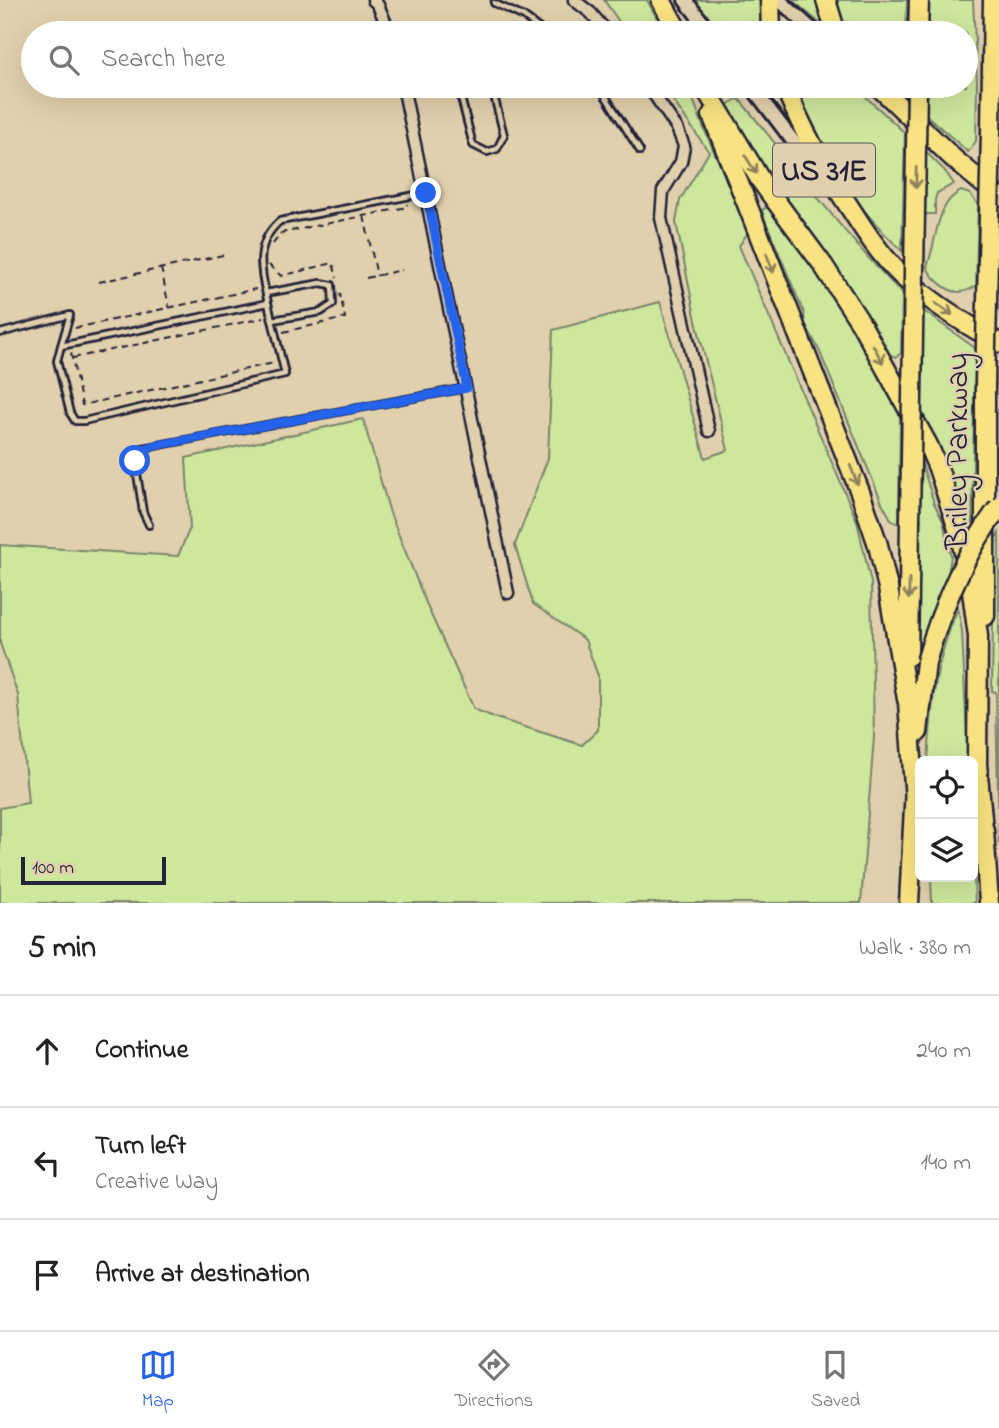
<!DOCTYPE html>
<meta charset="utf-8">
<style>
:root{--surface:#fff;--page:#f6f6f6;--text:#222;--muted:#767676;--line:#e0e0e0;--accent:#2563eb}
body{margin:0;font-family:"Indie Flower",sans-serif;background:var(--page);color:var(--text)}
.controls{position:absolute;right:21px;bottom:21px;display:grid;overflow:hidden;border-radius:10px;box-shadow:0 7px 28px #0002}
.controls button{width:63px;height:63px;display:grid;place-items:center;padding:0;border:0;border-bottom:2px solid var(--line);background:var(--surface);color:var(--text);font:35px sans-serif}
.scale{position:absolute;left:21px;bottom:18px;width:145px;box-sizing:border-box;padding-left:7px;border:4px solid #22223b;border-top:0;font-size:19px;line-height:24px;white-space:nowrap;color:#22223b;-webkit-text-stroke:5px #e1d0ad;paint-order:stroke}
.stop{position:absolute;width:21px;height:21px;margin:-16px;border:5px solid #2563eb;border-radius:50%;background:#fff}
.stop.end{background:#2563eb;border-color:#fff;box-shadow:0 2px 7px #0008}
.list{margin:0;padding:0;list-style:none}
h2{display:flex;justify-content:space-between;align-items:center;height:91px;margin:0;padding:0 28px;font-size:30px}
h2 small{font-size:23px;font-weight:400;color:var(--muted)}
.list li{display:grid;grid-template-columns:46px 1fr auto;gap:21px;align-items:center;box-sizing:border-box;height:112px;padding:0 28px;border-top:2px solid var(--line)}
.list b{display:block;font-size:26px;white-space:nowrap}
.list p{margin:0;font-size:23px;white-space:nowrap;color:var(--muted)}
.list em{font-size:23px;font-style:normal;color:var(--muted)}
.icon{flex:none;width:38px;height:38px;fill:none;stroke:currentColor;stroke-width:2;stroke-linecap:round;stroke-linejoin:round}
.map{position:relative;flex:none;width:999px;height:903px;overflow:hidden}
.search{position:absolute;background:var(--surface);box-shadow:0 7px 28px #0002;left:21px;right:21px;top:21px;height:77px;display:flex;align-items:center;gap:18px;box-sizing:border-box;padding:0 24px;border-radius:38px;color:var(--muted);font-size:26px}
.sheet{height:427px;background:var(--surface)}
nav{display:flex;justify-content:space-around;align-items:center;box-sizing:border-box;height:98px;border-top:2px solid var(--line);background:var(--surface);font-size:19px;color:var(--muted)}
nav a{display:grid;justify-items:center;gap:4px}
nav .on{color:var(--accent)}
.map>svg:first-child{display:block}
</style>
<div class="map">
<svg width="999" height="903" viewBox="0 0 999 903">
<rect width="100%" height="100%" fill="#e1d0ad"/>
<filter id="ink" filterUnits="userSpaceOnUse"><feTurbulence type="fractalNoise" baseFrequency=".0143" numOctaves="2"/><feDisplacementMap in="SourceGraphic" scale="14" xChannelSelector="R" yChannelSelector="G"/><feConvolveMatrix kernelMatrix="1 2 1 2 8 2 1 2 1" color-interpolation-filters="sRGB"/></filter>
<g filter="url(#ink)">
<!-- green -->
<g fill="#cde79d" stroke="#78846c" stroke-width="2">
<polygon points="604,0 647,0 665,33 627,33"/>
<polygon points="691,0 760,0 762,33 717,33"/>
<polygon points="792,0 819,0 823,22 821,24"/>
<polygon points="833,0 907,0 906,33 843,33"/>
<polygon points="927,0 973,0 977,82 976,141 968,152 925,114 925,86 966,86 966,33 926,33"/>
<polygon points="663,86 688,86 705,131 749,231 739,246 857,521 871,583 874,737 861,903 0,903 0,808 28,803 18,695 0,643 0,545 178,556 190,528 186,458 363,419 390,513 428,608 474,709 496,718 582,745 598,730 598,676 585,640 533,604 515,545 548,458 553,330 660,302 705,458 728,450 696,321 676,222 680,200 709,152"/>
<path d="M793,86H854L905,133L902,251C854,206 816,148 793,86Z"/>
<path d="M737,99L740,100C794,165 842,234 902,293L901,353L896,357L887,354L767,180L725,106Z"/>
<polygon points="924,150 945,171 954,184 937,193 935,200 935,214 923,214"/>
<path d="M961,191L970,194L978,205L976,286C971,289 965,292 959,292C947,292 930,277 927,266C937,243 935,203 961,191Z"/>
<polygon points="765,208 770,209 848,316 900,409 899,524 892,521 882,503 819,350 805,323 804,313 765,220 762,210"/>
<polygon points="921,309 975,348 972,527 970,534 966,533 919,414"/>
<polygon points="919,455 934,503 943,521 951,556 947,582 921,653 918,652"/>
<polygon points="999,533 999,843 996,692 992,691 994,540"/>
<path d="M958,608L962,631L968,761H928C932,702 934,664 958,608Z"/>
<polygon points="973,850 975,903 932,903 931,877 973,877"/>
</g>
<g fill="none" stroke-linecap="round" stroke-linejoin="round">
<defs>
<g id="service">
<polyline points="494,3 524,17 545,33"/>
<polyline points="471,33 473,33"/>
<polyline points="458,86 473,145 487,152 497,149 504,135 493,92 490,86"/>
<polyline points="599,86 640,151"/>
<polyline points="602,91 610,86"/>
<polyline points="266,293 321,283 332,285 333,304 321,312 272,320"/>
<path d="M0,333L70,315L61,346L268,303C261,272 253,244 280,221L426,193"/>
<polyline points="61,346 57,361 70,413 75,421 84,421 285,374 268,303"/>
<polyline points="149,525 143,512 135,461 137,455 143,448 466,388"/>
</g>
<g id="minor">
<polyline points="373,0 378,5 390,33"/>
<polyline points="574,0 591,13 608,33"/>
<polyline points="403,86 508,593"/>
<polyline points="648,86 677,128 684,146 681,162 663,191 661,218 709,431"/>
</g>
<g id="secondary">
<polyline points="685,0 711,33"/>
<polyline points="779,0 816,33"/>
<polyline points="751,86 825,183"/>
</g>
<g id="motorway">
<polyline points="661,0 679,33"/>
<polyline points="770,0 771,33"/>
<polyline points="826,0 836,33"/>
<polyline points="918,33 919,0"/>
<polyline points="704,86 761,181 823,265 860,322 928,445 938,468 960,535 971,584 978,636 977,764 984,840"/>
<path d="M785,86C802,130 824,169 850,208C866,233 881,256 902,276C931,302 965,324 999,343"/>
<polyline points="878,86 954,159 999,197"/>
<polyline points="712,115 860,492 878,545 888,588 907,699"/>
<polyline points="991,132 993,0"/>
<polyline points="985,616 985,386"/>
<polyline points="908,656 910,521"/>
<polyline points="907,688 915,800"/>
<polyline points="918,732 926,662"/>
<polyline points="984,830 989,903"/>
<polyline points="909,903 915,788"/>
</g>
</defs>
<!-- service casing -->
<use href="#service" stroke="#22223b" stroke-width="10"/>
<!-- minor casing -->
<use href="#minor" stroke="#22223b" stroke-width="15"/>
<!-- secondary casing -->
<use href="#secondary" stroke="#22223b" stroke-width="18"/>
<!-- motorway casing -->
<use href="#motorway" stroke="#22223b" stroke-width="23"/>
<!-- path -->
<g stroke="#22223b" stroke-width="2" stroke-dasharray="7 5" stroke-linecap="butt">
<polyline points="364,216 377,276"/>
<polyline points="273,244 281,233 407,207 407,204"/>
<polyline points="269,265 281,276 333,263 337,278"/>
<polyline points="161,268 169,307"/>
<polyline points="366,278 402,270"/>
<polyline points="99,282 223,255"/>
<polyline points="75,328 256,289"/>
<polyline points="283,332 345,318 340,294"/>
<polyline points="71,353 82,405 274,363"/>
<polyline points="73,358 263,318"/>
</g>
<!-- service -->
<use href="#service" stroke="#e1d0ad" stroke-width="4.5"/>
<!-- minor -->
<use href="#minor" stroke="#e1d0ad" stroke-width="10"/>
<!-- secondary -->
<use href="#secondary" stroke="#e1d0ad" stroke-width="12"/>
<!-- motorway -->
<use href="#motorway" stroke="#f8e281" stroke-width="18"/>
<defs>
<g id="motorway-bridge">
<polyline points="985,386 991,132"/>
<polyline points="910,521 917,86"/>
<path d="M926,662C942,606 964,554 999,507"/>
</g>
</defs>
<!-- motorway-bridge casing -->
<use href="#motorway-bridge" stroke="#22223b" stroke-width="23" stroke-linecap="butt"/>
<!-- motorway-bridge -->
<use href="#motorway-bridge" stroke="#f8e281" stroke-width="18"/>
</g>
<!-- one-way arrows -->
<defs><path id="oneway-shaft" d="M-6 0H5M1.5-3L5.5 0L1.5 3" fill="none" stroke-width="1.6" stroke-linecap="round" stroke-linejoin="round" transform="scale(1.75)"/></defs>
<g stroke="#8d825e">
<use href="#oneway-shaft" transform="translate(751 165) rotate(58)"/>
<use href="#oneway-shaft" transform="translate(916 178) rotate(91)"/>
<use href="#oneway-shaft" transform="translate(770 263) rotate(69)"/>
<use href="#oneway-shaft" transform="translate(944 309) rotate(34)"/>
<use href="#oneway-shaft" transform="translate(878 354) rotate(61)"/>
<use href="#oneway-shaft" transform="translate(854 475) rotate(68)"/>
<use href="#oneway-shaft" transform="translate(909 589) rotate(91)"/>
</g>
</g>
<g fill="none" stroke-linecap="round" stroke-linejoin="round" filter="url(#ink)">
<!-- route -->
<polyline stroke="#2563eb" stroke-width="9" points="135,461 140,450 153,446 467,388 426,193"/>
</g>
<g text-anchor="middle" stroke-width="5" stroke-linejoin="round" paint-order="stroke">
<!-- shield labels -->
<rect fill="#e1d0ad" stroke="#5b565d" stroke-width="2" x="773" y="143.5" width="102" height="53" rx="5"/>
<g font-size="30" font-weight="bold" fill="#22223b">
<text x="824" y="180">US 31E</text>
</g>
<!-- street labels -->
<g font-size="32" fill="#22223b" stroke="#e1d0ad">
<text transform="translate(956 451) rotate(-90)" y="11">Briley Parkway</text>
</g>
</g>
</svg>
<div class="controls">
<button><svg class="icon" aria-label="locate" viewBox="0 0 24 24"><circle cx="12" cy="12" r="6"/><path d="M12 2v4M12 18v4M2 12h4M18 12h4"/></svg></button>
<button><svg class="icon" aria-label="layers" viewBox="0 0 24 24"><path d="M12 4l9 5-9 5-9-5zM3 14l9 5 9-5"/></svg></button>
</div>
<div class="scale">100 m</div>
<div class="stop" style="left:135px;top:461px"></div>
<div class="stop end" style="left:426px;top:193px"></div>
<div class="search"><svg class="icon" aria-label="search" viewBox="0 0 24 24"><circle cx="10" cy="10" r="6"/><path d="M15 15l6 6"/></svg>Search here</div>
</div>
<section class="sheet">
<h2>5 min<small>Walk · 380 m</small></h2>
<ul class="list">
<li><svg class="icon" aria-label="ahead" viewBox="0 0 24 24"><path d="M12 20V5M6 11l6-6 6 6"/></svg><div><b>Continue</b></div><em>240 m</em></li>
<li><svg class="icon" aria-label="left" viewBox="0 0 24 24"><path d="M17 20v-9H6M10 6l-5 5 5 5"/></svg><div><b>Turn left</b><p>Creative Way</p></div><em>140 m</em></li>
<li><svg class="icon" aria-label="arrive" viewBox="0 0 24 24"><path d="M6 21V4h12l-3 4 3 4H6"/></svg><div><b>Arrive at destination</b></div></li>
</ul>
</section>
<nav>
<a class="on"><svg class="icon" aria-label="map" viewBox="0 0 24 24"><path d="M3 6l6-2 6 2 6-2v14l-6 2-6-2-6 2zM9 4v14M15 6v14"/></svg>Map</a>
<a><svg class="icon" aria-label="directions" viewBox="0 0 24 24"><path d="M12 3l9 9-9 9-9-9zM9 14v-3h6M13 9l2 2-2 2"/></svg>Directions</a>
<a><svg class="icon" aria-label="saved" viewBox="0 0 24 24"><path d="M7 4h10v16l-5-4-5 4z"/></svg>Saved</a>
</nav>
